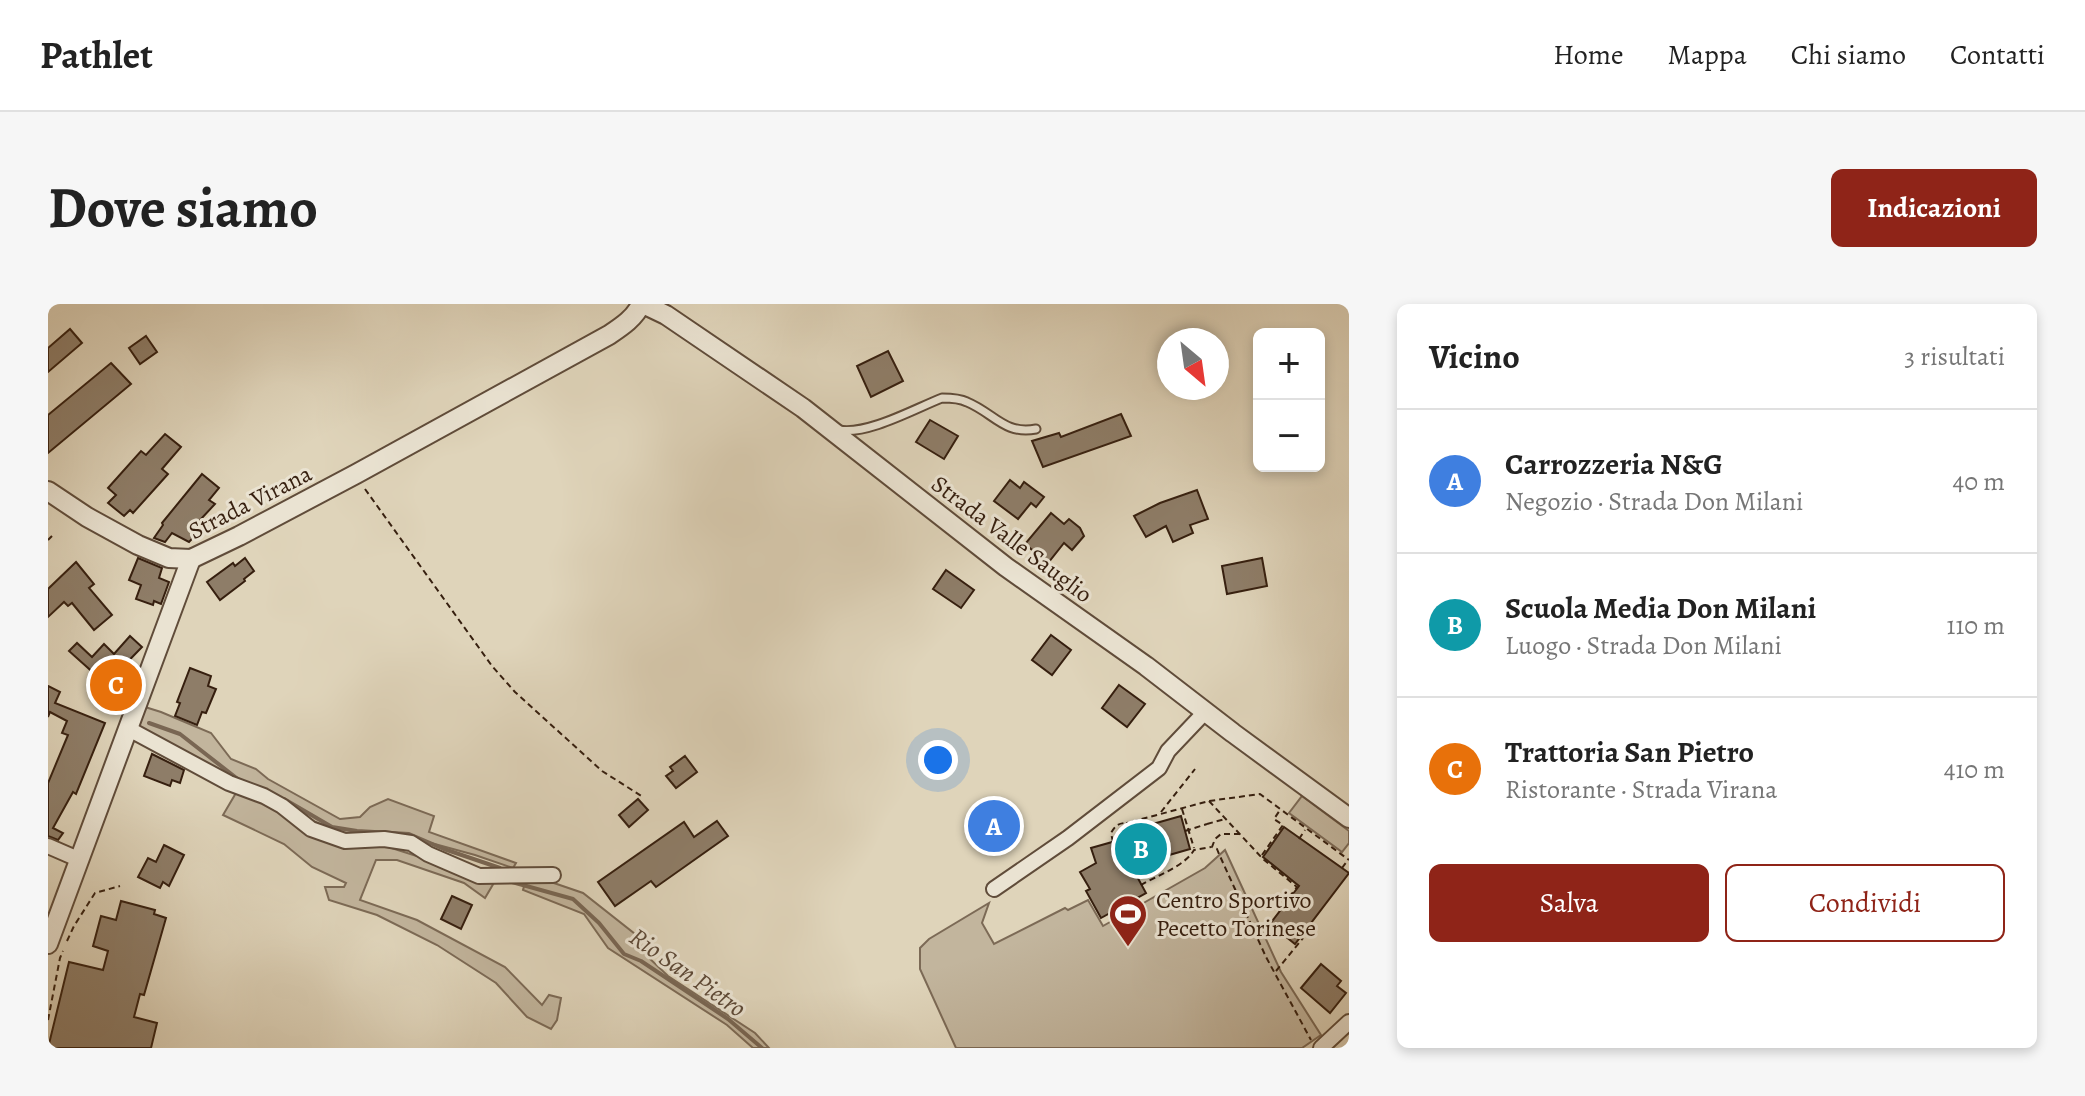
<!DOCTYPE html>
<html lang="it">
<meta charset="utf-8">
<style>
:root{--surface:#fff;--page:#f6f6f6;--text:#222;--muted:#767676;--line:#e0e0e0;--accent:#8f2418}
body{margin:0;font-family:Alegreya,serif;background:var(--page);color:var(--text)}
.controls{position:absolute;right:24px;top:24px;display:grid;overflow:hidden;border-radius:12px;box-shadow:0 4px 12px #0003}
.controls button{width:72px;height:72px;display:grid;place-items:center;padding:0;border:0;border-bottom:2px solid var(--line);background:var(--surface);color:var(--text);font:40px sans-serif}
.compass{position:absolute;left:1109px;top:24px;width:72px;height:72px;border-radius:50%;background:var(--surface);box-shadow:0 4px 12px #0003;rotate:151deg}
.you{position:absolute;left:890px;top:456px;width:28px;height:28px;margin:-20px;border:6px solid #fff;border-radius:50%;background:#1a73e8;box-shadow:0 0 0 12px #1a73e833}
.badge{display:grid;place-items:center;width:52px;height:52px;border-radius:50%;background:var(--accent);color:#fff;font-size:26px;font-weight:700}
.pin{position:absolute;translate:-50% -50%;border:4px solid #fff;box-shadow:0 2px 8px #0006}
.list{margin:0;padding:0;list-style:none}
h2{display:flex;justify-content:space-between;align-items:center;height:104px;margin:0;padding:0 32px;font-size:34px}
h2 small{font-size:26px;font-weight:400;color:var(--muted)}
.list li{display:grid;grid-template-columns:52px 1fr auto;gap:24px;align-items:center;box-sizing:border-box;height:144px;padding:0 32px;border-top:2px solid var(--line)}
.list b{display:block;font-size:30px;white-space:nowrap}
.list p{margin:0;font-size:26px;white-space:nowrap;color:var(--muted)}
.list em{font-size:26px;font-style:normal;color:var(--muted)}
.actions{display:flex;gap:16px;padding:24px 32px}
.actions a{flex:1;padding:18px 0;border:2px solid var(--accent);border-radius:12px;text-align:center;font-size:28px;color:var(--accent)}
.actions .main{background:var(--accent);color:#fff}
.map{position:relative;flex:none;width:1301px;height:744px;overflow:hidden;border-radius:12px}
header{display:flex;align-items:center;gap:48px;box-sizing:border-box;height:112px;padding:0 40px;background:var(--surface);border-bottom:2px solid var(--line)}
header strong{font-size:38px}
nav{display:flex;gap:44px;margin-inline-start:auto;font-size:28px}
.intro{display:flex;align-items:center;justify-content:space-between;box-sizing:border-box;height:192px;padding:0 48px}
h1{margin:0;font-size:56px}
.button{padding:20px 36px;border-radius:12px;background:var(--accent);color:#fff;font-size:28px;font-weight:700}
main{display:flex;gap:48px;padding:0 48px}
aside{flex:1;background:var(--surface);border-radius:12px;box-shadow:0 4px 12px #0003}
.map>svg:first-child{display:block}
</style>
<header>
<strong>Pathlet</strong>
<nav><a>Home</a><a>Mappa</a><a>Chi siamo</a><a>Contatti</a></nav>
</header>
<div class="intro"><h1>Dove siamo</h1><a class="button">Indicazioni</a></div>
<main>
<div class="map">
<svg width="1301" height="744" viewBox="0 0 1301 744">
<rect width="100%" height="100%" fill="#dfd4ba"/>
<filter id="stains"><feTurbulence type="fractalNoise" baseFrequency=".0025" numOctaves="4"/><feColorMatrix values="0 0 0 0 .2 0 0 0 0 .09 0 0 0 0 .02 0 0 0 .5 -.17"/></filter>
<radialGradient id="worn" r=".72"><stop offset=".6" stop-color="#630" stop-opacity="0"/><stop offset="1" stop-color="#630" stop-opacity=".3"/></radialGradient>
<!-- green -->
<g fill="#c2b59d" stroke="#7c6a56" stroke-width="2">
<polygon points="97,403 113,408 163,429 183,455 208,465 220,475 292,515 312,513 322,503 340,495 386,512 381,528 468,559 465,564 427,551 383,539 334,531 303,533 267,518 236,499 192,480 97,428 90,421"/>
<polygon points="188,489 214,495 260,526 331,540 447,577 437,594 416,579 349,556 328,556 312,596 369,616 457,663 494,701 501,691 513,694 509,716 503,725 479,713 448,679 389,641 329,611 281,596 277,583 296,583 298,579 264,563 236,540 175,511"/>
<polygon points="1254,492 1301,527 1301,539 1294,548 1241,509"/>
<polygon points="1177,546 1233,668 1273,731 1254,744 908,744 872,665 872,644 881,635 941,599 934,619 946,640 1017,604 1020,606 1040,596 1055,622 1157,564"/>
<polygon points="500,577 535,589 587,630 600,653 620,672 707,729 721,744 705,744 679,721 560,644 536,610 475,586 477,579"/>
</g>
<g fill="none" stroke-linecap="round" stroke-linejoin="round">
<!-- stream -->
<g stroke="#796653" stroke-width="4">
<polyline points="101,419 132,430 191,476"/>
<polyline points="236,495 284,523 309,527 361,530 396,545 452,564"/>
<polyline points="464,578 525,595 551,619 576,650 593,657 680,715 714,744"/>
</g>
</g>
<!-- building -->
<g fill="#8e7d68" stroke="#361f0f" stroke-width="2">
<polygon points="22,25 34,39 0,68 0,44"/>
<polygon points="98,32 109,48 92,60 81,44"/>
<polygon points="840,47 855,77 823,93 809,62"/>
<polygon points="63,59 83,80 0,149 0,111"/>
<polygon points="1073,110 1083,132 995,163 984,137 1011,129 1013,133"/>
<polygon points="882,116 910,132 896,155 868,138"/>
<polygon points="117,130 133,143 114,165 120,170 85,209 82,206 76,212 60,199 68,191 60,184 93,147 98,151"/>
<polygon points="154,170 171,184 161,196 167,200 152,216 157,221 141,238 124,229 117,238 106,234 115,221 114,219"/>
<polygon points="962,176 972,184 976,178 996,193 988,203 983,199 970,215 946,197"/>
<polygon points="1149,186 1160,215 1142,221 1145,229 1125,238 1118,222 1098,233 1086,212 1112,199"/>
<polygon points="1003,209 1016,220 1021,215 1032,224 1036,232 1024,246 1016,239 1000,259 977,240"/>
<polygon points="90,254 114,264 111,274 121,278 113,300 106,297 105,301 88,295 93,281 81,276"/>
<polygon points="197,254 206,267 196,275 197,277 172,296 159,278 185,259 187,262"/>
<polygon points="1214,254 1219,282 1179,290 1174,262"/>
<polygon points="28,258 46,280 41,284 64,311 46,326 24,299 20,302 16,298 0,313 0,285"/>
<polygon points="898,266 926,286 913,304 885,285"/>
<polygon points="1003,331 1023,346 1004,371 984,356"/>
<polygon points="82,332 94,343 58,380 21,347 29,339 44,353 56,340 66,350"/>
<polygon points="142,364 163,372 160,382 168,385 158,409 154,408 149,421 127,412 132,399 129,398"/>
<polygon points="1071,381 1097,400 1079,423 1054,404"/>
<polygon points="0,382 12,388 7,399 57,419 28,490 25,488 5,524 15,529 10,536 0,532 0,479 20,431 14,429 19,417 2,408 0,413"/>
<polygon points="104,450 136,466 132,479 124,476 122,482 96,472"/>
<polygon points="637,452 649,468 628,484 618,472 625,467 622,463"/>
<polygon points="590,495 600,506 581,523 571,511"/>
<polygon points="947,498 969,530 945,546 923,514"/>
<polygon points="1133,512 1142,545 1097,558 1098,564 1086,567 1098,589 1053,614 1038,587 1042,585 1032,568 1048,559 1043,544 1089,531 1087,525"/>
<polygon points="669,517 680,532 608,583 603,577 567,602 550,578 636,518 646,533"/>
<polygon points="1236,523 1301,569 1247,640 1222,620 1251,582 1215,553"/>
<polygon points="116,541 136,551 121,582 115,578 112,584 90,573 100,554 108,558"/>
<polygon points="404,592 424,601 413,625 393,615"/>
<polygon points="73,597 107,606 106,610 118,614 96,691 92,690 86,713 109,719 103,744 0,744 21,658 55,666 60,647 45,642 53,612 68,616"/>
<polygon points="1273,660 1293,677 1289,682 1298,689 1282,709 1253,684"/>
</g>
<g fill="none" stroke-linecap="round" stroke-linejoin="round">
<defs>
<path id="service" d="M791,126C820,131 866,105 894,94C902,94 911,94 919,98C946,109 956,131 988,125"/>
<g id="minor">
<polyline points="79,424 181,479 216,492 234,502 263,525 297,537 336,535 363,539 380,550 431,572 505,571"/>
<polyline points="0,542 30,555"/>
<polyline points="946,585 1020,534 1111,464 1120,447 1157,408"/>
<polyline points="1273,744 1301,718"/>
</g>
<g id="tertiary">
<polyline points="595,0 618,11 755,104 958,263 1098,362 1185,429 1301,514"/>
<path d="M0,187L39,213L90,241L121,254L143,255L191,232L308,170L561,31C573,23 587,14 593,0"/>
<polyline points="0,640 143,255"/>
</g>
</defs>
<!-- service casing -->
<use href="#service" stroke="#604c3a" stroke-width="11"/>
<!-- minor casing -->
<use href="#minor" stroke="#604c3a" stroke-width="18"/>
<!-- tertiary casing -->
<use href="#tertiary" stroke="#604c3a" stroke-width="22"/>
<!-- path -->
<g stroke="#361f0f" stroke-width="2" stroke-dasharray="6 4" stroke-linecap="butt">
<polyline points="317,185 444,362 467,388 554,467 595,493"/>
<polyline points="0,236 4,232"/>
<polyline points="1161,497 1215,555 1249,583 1231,606 1232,607"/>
<polyline points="1134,505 1146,544"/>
<polyline points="1113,508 1147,465"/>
<polyline points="1159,520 1177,515"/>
<polyline points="1192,530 1173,530 1167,535 1164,543 1169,545 1171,550 1218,653 1263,736"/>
<polyline points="1084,533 1079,519 1161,497 1212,490 1301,556"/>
<polyline points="1251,535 1257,526"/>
<path d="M1065,538L1063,529C1067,522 1070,519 1078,519"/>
<polyline points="1214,551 1235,521 1226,515 1232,506"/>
<polyline points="1294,564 1300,556"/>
<path d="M1093,581C1110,571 1137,562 1146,546L1163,543"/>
<polyline points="19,637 26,622 47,589 72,582"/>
<polyline points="1228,667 1255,634"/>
<polyline points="0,716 12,654 15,647"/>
</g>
<!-- service -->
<use href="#service" stroke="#eae3d2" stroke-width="7"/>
<!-- minor -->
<use href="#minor" stroke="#eae3d2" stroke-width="14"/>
<!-- tertiary -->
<use href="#tertiary" stroke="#eae3d2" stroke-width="18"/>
<!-- path-bridge -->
<polyline stroke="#361f0f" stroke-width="2" stroke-dasharray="6 4" stroke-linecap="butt" points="1137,527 1159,520"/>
</g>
<!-- icons -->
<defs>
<symbol id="stadium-pin" viewBox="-11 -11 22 30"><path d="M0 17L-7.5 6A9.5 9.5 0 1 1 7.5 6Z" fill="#8f2418" stroke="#eae3d2"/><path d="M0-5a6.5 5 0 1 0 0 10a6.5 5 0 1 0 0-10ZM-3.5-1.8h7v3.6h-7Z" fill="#fff"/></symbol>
</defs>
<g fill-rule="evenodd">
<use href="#stadium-pin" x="1058" y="588" width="44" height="60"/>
</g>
<g text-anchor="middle" stroke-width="6" stroke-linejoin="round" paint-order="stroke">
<!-- street labels -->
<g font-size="24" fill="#361f0f" stroke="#eae3d2">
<text transform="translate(202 198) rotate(-27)" y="8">Strada Virana</text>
<text transform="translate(964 235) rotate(37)" y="8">Strada Valle Sauglio</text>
</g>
<!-- poi labels -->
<g font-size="24" fill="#361f0f" stroke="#eae3d2" text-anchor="start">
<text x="1108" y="604">Centro Sportivo<tspan x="1108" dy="28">Pecetto Torinese</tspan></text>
</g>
<!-- water labels -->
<g font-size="26" font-style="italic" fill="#5d4937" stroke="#eae3d2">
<text transform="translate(640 668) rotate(35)" y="9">Rio San Pietro</text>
</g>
</g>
<rect width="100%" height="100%" filter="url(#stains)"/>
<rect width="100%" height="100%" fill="url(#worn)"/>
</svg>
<div class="controls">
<button>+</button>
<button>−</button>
</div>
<svg class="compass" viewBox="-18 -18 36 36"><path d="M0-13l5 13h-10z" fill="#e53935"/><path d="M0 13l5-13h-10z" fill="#767676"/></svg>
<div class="you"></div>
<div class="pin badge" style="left:946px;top:522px;background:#3f7fe0">A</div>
<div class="pin badge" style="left:1093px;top:545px;background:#0f9aa8">B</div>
<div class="pin badge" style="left:68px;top:381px;background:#e8710a">C</div>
</div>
<aside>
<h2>Vicino<small>3 risultati</small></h2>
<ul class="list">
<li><span class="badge" style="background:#3f7fe0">A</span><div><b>Carrozzeria N&amp;G</b><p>Negozio · Strada Don Milani</p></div><em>40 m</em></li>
<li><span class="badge" style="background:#0f9aa8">B</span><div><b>Scuola Media Don Milani</b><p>Luogo · Strada Don Milani</p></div><em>110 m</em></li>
<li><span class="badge" style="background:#e8710a">C</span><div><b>Trattoria San Pietro</b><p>Ristorante · Strada Virana</p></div><em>410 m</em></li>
</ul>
<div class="actions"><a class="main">Salva</a><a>Condividi</a></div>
</aside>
</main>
